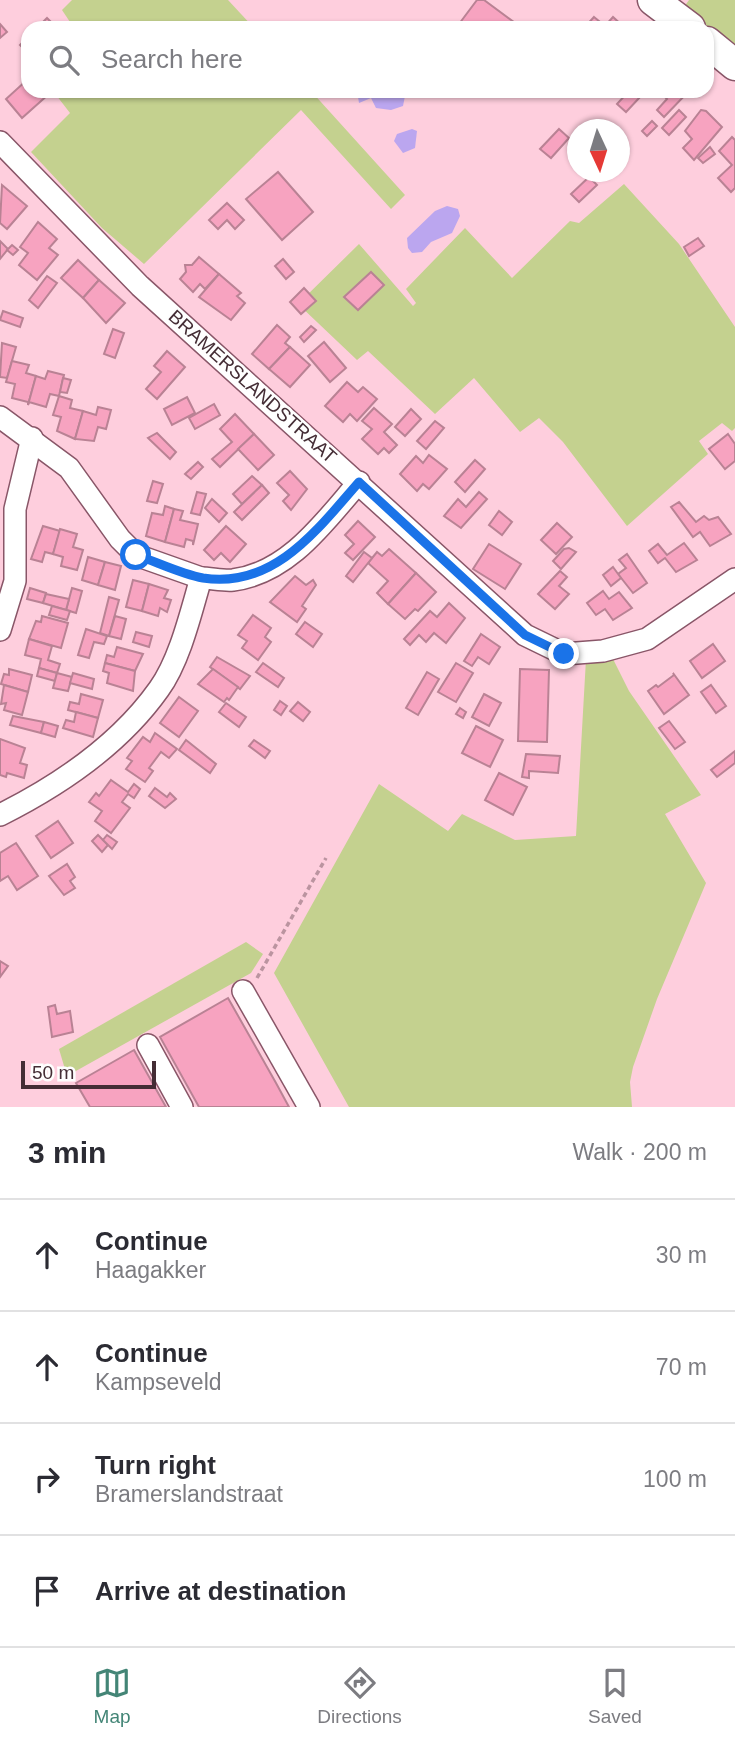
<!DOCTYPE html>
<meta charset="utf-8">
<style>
:root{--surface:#fff;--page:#f2f2f3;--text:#2b2b33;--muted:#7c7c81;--line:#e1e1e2;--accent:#438576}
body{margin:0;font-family:Helvetica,sans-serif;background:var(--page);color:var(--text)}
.compass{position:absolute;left:567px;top:119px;width:63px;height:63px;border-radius:50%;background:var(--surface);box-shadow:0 2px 5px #0004;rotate:176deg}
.scale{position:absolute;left:21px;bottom:18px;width:135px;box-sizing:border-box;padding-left:7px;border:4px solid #442d35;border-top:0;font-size:19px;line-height:24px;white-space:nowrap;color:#442d35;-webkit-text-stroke:5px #fefefe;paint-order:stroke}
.stop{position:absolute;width:21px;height:21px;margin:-16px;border:5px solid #1a73e8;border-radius:50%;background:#fff}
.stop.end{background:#1a73e8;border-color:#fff;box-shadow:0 2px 7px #0008}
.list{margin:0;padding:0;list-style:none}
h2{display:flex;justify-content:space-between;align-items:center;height:91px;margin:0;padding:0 28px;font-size:30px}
h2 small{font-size:23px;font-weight:400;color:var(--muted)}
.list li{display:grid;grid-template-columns:46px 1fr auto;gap:21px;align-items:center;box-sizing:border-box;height:112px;padding:0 28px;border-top:2px solid var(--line)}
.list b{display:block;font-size:26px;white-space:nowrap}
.list p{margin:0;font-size:23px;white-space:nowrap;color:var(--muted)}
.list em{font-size:23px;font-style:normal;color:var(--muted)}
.icon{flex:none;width:38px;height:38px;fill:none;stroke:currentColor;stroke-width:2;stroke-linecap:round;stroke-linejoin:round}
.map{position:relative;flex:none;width:735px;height:1107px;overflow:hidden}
.search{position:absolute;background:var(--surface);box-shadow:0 2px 5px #0004;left:21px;right:21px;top:21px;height:77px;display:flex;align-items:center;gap:18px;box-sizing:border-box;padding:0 24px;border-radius:21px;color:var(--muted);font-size:26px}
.sheet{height:539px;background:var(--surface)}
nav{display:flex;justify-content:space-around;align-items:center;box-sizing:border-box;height:98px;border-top:2px solid var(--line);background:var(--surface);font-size:19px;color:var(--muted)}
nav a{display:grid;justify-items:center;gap:4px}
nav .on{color:var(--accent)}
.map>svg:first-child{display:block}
</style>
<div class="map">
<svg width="735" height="1107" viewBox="0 0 735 1107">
<rect width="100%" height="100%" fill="#fecedd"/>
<!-- green -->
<g fill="#c4d18f">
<polygon points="72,0 228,0 254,28 74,28 62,10"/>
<polygon points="689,0 735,0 735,49 684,7"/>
<polygon points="53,91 311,91 405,195 391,209 301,110 144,264 102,228 31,152 70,113"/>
<polygon points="624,184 679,244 735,327 735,428 732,431 722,423 699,441 708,454 627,526 563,442 539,418 520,432 474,378 435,414 368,351 357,360 298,304 359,244 413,306 416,303 406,289 465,228 512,278 570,221 579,223"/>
<polygon points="612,657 629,691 701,795 665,814 706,883 657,999 633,1067 630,1082 632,1107 349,1107 274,973 379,784 448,831 462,814 515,840 576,836 586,659"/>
<polygon points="246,942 263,954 251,973 67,1076 59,1049"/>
</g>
<!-- water -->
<g fill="#bba6ef">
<polygon points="357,91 406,91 403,106 391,110 376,108 371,98 359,103"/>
<polygon points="412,129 417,131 415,148 403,153 394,141 397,134"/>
<polygon points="447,206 458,209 460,216 452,233 431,242 422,252 412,253 408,248 407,238 435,211"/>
</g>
<!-- building -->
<g fill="#f7a3c0" stroke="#b98294" stroke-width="2">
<polygon points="477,0 484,0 522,28 464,28 459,24"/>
<polygon points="594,17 605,26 613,17 625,28 584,28"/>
<polygon points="47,18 57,28 37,28"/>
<polygon points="0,24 7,32 0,38"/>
<polygon points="28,37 28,53 20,45"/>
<polygon points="28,79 28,91 50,93 22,118 6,99"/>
<polygon points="629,91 636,91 641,96 626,112 617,104"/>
<polygon points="659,91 687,91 688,92 664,117 657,110 667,99"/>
<polygon points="679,110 686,117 669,135 662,128"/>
<polygon points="701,110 706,111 722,127 694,160 683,148 692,139 685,131"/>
<polygon points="652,121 657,126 647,136 642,131"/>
<polygon points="559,129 569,138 551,158 540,149"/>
<polygon points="732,137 735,140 735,188 731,192 718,178 732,165 719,151"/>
<polygon points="710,147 715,154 703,163 698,158"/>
<polygon points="278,172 313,212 282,240 246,199"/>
<polygon points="589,177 597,185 579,202 571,194"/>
<polygon points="2,185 27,206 7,229 0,223"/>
<polygon points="227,203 244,220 235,229 227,220 218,229 209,220"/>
<polygon points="38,222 57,239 49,248 58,255 37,280 19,265 28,253 20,247"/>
<polygon points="698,238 704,246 689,256 684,247"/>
<polygon points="0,241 8,249 0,259"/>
<polygon points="12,245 18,250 13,255 7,250"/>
<polygon points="199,257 219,274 205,289 200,284 193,292 180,279 186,272 185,265 192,265"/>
<polygon points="283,259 294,272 286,279 275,266"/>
<polygon points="78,260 99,280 83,298 61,278"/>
<polygon points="371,272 384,285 358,310 344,297"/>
<polygon points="219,274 241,293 237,296 245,303 231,320 199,297"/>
<polygon points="47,276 57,283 38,308 29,300"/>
<polygon points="99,280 125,303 106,323 83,298"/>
<polygon points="304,288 316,301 301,314 290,302"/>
<polygon points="3,311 23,318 20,327 0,320"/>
<polygon points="277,325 290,337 285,343 290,347 269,369 252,354"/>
<polygon points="311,326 316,330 304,342 300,337"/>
<polygon points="113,329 124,333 115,358 104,354"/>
<polygon points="324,342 346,368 330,382 308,356"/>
<polygon points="2,343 16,347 7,378 0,377"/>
<polygon points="290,347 310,365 290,387 269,369"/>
<polygon points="167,351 185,367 157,399 146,389 161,372 154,366"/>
<polygon points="12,361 29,365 26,373 36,376 28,405 28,402 12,398 15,384 6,382"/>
<polygon points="48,371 64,375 59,396 50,394 46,407 29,402 28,405 36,376 45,379"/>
<polygon points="63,378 71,380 67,393 60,392"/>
<polygon points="347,382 358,392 363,387 377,399 357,421 350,414 343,422 325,406"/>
<polygon points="59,396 72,400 70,408 83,411 75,439 57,431 61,417 53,415"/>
<polygon points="187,397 195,413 172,425 164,409"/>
<polygon points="214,404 220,415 195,429 189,418"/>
<polygon points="98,407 111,410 106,429 98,427 94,441 75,439 83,411 96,415"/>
<polygon points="374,408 392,424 384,432 397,445 389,453 384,448 378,454 362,439 372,429 362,421"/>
<polygon points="411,409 421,419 405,436 395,427"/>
<polygon points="235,414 254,434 220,467 212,459 232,442 220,429"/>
<polygon points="435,421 444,428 426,449 417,441"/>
<polygon points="157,433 176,452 170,459 148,438"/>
<polygon points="254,434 274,455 258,470 238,449"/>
<polygon points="728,434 735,444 735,461 725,469 709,449"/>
<polygon points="429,455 447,469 429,489 423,484 417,491 400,474 416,456 423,463"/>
<polygon points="475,460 485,469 465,492 455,482"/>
<polygon points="198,462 203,467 191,479 185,474"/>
<polygon points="290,471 307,489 291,510 283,501 289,495 277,483"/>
<polygon points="252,476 262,485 242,504 233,494"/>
<polygon points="153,481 163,484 157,503 147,501"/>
<polygon points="262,485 269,493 242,520 234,512"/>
<polygon points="197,492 206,494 200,515 191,513"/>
<polygon points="479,492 487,499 461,528 444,516 458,499 466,507"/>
<polygon points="212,499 227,513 219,522 205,508"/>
<polygon points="679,502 696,522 704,516 709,520 718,517 731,534 710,546 700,532 693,537 671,507"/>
<polygon points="165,506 174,509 165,542 146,536 152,513 163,515"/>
<polygon points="174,509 183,511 180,520 198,524 193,545 193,541 186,539 184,547 165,542"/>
<polygon points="499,511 512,522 502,535 489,525"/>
<polygon points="358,521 375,537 353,560 345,553 354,544 345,535"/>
<polygon points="557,523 572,537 556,554 541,540"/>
<polygon points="43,526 60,531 53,554 45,552 42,562 31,559"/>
<polygon points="226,526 246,544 230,562 221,553 214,560 204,550"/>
<polygon points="60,529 77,534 73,547 83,550 77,570 61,566 63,557 53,554"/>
<polygon points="684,543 697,560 676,572 665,558 658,563 649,551 658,544 667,555"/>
<polygon points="489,544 521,564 505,589 473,569"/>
<polygon points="569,548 576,552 561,569 553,561 564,549"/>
<polygon points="389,549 416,573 388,604 377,593 388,581 368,563 377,552 382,556"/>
<polygon points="364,552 372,558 353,582 346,576"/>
<polygon points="627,554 647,583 633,593 618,574 626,568 619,560"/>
<polygon points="88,557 105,562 98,585 82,580"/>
<polygon points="105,562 121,566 115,590 98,585"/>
<polygon points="613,567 621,578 611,586 603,575"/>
<polygon points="560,571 567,577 559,586 569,594 555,609 538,594"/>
<polygon points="416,573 436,592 418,611 415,609 405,619 388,604"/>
<polygon points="295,576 306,585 313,580 316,585 302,606 306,609 297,622 270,602"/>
<polygon points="133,580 149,584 142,611 126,607"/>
<polygon points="149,584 168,590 164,598 171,600 167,612 160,608 158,616 142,611"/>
<polygon points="30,588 46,593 43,603 27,599"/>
<polygon points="72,588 82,591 76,613 66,610"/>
<polygon points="603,591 609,599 619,592 632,608 613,620 605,609 596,615 587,603"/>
<polygon points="46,594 69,599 66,610 43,603"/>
<polygon points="109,597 119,600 109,636 100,633"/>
<polygon points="449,603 465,618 446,643 434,633 426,642 419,635 410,645 404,639 430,611 437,617"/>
<polygon points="52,606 70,611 67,620 49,615"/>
<polygon points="253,615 271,628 265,637 271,642 258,660 242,648 247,641 238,635"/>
<polygon points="42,616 68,623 61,648 29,639 36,621 41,622"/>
<polygon points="115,616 126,619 121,639 109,636"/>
<polygon points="305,622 322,634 313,647 296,634"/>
<polygon points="86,629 107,636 104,644 94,642 89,658 78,655"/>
<polygon points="136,632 152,636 149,647 133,642"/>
<polygon points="481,634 500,647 489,664 478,657 472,666 464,661"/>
<polygon points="29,639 52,646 48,660 60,664 57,673 39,668 41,659 25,655"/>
<polygon points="713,644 725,661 702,678 690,661"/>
<polygon points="117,647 143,654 135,671 105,663 107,655 114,657"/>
<polygon points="217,657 250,676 240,689 210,667"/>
<polygon points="105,663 135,671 133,691 107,683 109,673 103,671"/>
<polygon points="263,663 284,678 278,687 256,672"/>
<polygon points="456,663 473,673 456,702 438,692"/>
<polygon points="39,668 57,673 55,681 37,676"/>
<polygon points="9,669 32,675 28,692 1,684 4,674 9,675"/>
<polygon points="213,669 238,687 229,700 227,698 224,702 198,684"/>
<polygon points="520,669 549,670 547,742 518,741"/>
<polygon points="427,672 439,679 418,715 406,708"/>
<polygon points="57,673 72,677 68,691 53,688"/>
<polygon points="73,673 94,679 92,689 70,683"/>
<polygon points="673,673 689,695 664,714 648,691 656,685 658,687 674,675"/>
<polygon points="4,685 28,692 22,715 4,710 6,703 1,704"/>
<polygon points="711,685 726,706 716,713 701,692"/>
<polygon points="81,694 103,700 98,718 68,710 70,702 79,704"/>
<polygon points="484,694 501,703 489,726 472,717"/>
<polygon points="179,697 198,711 179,737 160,723"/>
<polygon points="280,701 287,706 281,715 274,710"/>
<polygon points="298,702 310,712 303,721 290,711"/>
<polygon points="226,703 246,717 239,727 219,712"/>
<polygon points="460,708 466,712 463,718 456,714"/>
<polygon points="76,712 98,718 93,737 63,728 66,720 74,722"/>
<polygon points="13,716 44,722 41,733 10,725"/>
<polygon points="669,721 685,742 675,749 659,728"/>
<polygon points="44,722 58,726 55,737 41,733"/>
<polygon points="476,726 503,740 490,767 462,753"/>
<polygon points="155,733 177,749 169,758 161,752 149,768 153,771 145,782 126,769 132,761 127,758 143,737 150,742"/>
<polygon points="0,739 25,748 20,763 27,765 24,778 7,773 6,777 0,775"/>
<polygon points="186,740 216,764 210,773 179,750"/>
<polygon points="254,740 270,751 265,758 249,746"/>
<polygon points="735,751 735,763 717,777 711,770"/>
<polygon points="526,754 560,756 558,773 529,771 529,778 522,777"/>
<polygon points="499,773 527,787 513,815 485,800"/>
<polygon points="111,780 128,792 134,784 140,789 134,798 128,794 122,802 130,808 111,833 95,821 102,811 89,802 96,793 99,796"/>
<polygon points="155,788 167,797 170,793 176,799 165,808 149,796"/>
<polygon points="58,821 73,843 51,858 36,836"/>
<polygon points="98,835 108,845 102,852 92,841"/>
<polygon points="107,835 117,842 112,849 103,840"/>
<polygon points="16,843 38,876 17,890 8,876 0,881 0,853"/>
<polygon points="67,864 75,877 70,881 75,888 64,895 49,876"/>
<polygon points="0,961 8,966 0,977"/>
<polygon points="228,998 276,1083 289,1107 199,1107 160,1037"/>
<polygon points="55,1005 57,1014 70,1011 73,1032 52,1037 48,1007"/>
<polygon points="134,1050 166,1107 90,1107 76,1083"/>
</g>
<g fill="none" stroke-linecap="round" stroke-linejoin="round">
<defs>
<g id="street">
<polyline points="0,142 140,286 525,635 564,654 603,651 647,639 735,579"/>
<polyline points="0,417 69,468 120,539 136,555 201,578"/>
<polyline points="0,630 15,581 15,509 32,438"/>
<path d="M0,815C60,785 120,744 159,689C180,660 191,612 201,578C211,578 223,581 233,580C289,573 325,521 359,482"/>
<polyline points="243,991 309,1107"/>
<polyline points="148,1045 182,1107"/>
</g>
<g id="secondary">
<polyline points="653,0 690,28"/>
<polyline points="707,42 735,65"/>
</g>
</defs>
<!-- street casing -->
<use href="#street" stroke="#895668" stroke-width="24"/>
<!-- secondary casing -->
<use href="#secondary" stroke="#895668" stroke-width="33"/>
<!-- path -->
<polyline stroke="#bb94a0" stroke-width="3.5" stroke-dasharray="5 3.5" stroke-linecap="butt" points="257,978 326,858"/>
<!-- street -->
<use href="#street" stroke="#fff" stroke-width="21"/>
<!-- secondary -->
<use href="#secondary" stroke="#fff" stroke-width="30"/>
</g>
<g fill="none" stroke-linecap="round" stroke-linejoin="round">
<!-- route -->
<path stroke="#1a73e8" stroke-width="9" d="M136,555C157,562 181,574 203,578C274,589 317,530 359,482L525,635L564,654"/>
</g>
<g text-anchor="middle" stroke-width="5" stroke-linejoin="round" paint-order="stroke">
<!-- street labels -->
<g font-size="19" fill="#442d35" stroke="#fefefe">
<text transform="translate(253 386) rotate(42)" y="7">BRAMERSLANDSTRAAT</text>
</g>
</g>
</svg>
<svg class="compass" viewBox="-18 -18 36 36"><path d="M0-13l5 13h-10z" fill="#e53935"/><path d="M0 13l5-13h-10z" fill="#7c7c81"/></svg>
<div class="scale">50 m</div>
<div class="stop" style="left:136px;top:555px"></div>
<div class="stop end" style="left:564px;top:654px"></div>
<div class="search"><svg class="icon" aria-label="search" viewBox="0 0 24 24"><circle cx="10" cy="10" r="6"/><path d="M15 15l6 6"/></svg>Search here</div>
</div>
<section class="sheet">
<h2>3 min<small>Walk · 200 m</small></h2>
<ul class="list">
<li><svg class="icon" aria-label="ahead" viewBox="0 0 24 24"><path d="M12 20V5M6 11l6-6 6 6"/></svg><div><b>Continue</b><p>Haagakker</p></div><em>30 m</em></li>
<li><svg class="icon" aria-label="ahead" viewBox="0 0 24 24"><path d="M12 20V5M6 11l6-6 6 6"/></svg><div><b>Continue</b><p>Kampseveld</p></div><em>70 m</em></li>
<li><svg class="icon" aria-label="right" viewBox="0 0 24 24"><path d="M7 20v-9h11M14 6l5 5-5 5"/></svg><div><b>Turn right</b><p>Bramerslandstraat</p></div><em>100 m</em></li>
<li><svg class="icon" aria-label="arrive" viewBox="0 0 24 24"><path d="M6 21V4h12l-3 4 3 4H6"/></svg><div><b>Arrive at destination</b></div></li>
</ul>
</section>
<nav>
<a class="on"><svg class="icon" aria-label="map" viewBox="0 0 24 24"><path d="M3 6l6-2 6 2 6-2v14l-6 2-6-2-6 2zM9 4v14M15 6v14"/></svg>Map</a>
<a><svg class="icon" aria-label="directions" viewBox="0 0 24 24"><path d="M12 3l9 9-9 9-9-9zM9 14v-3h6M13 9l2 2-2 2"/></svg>Directions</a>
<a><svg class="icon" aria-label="saved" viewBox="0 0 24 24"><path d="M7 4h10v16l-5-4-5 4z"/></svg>Saved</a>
</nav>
